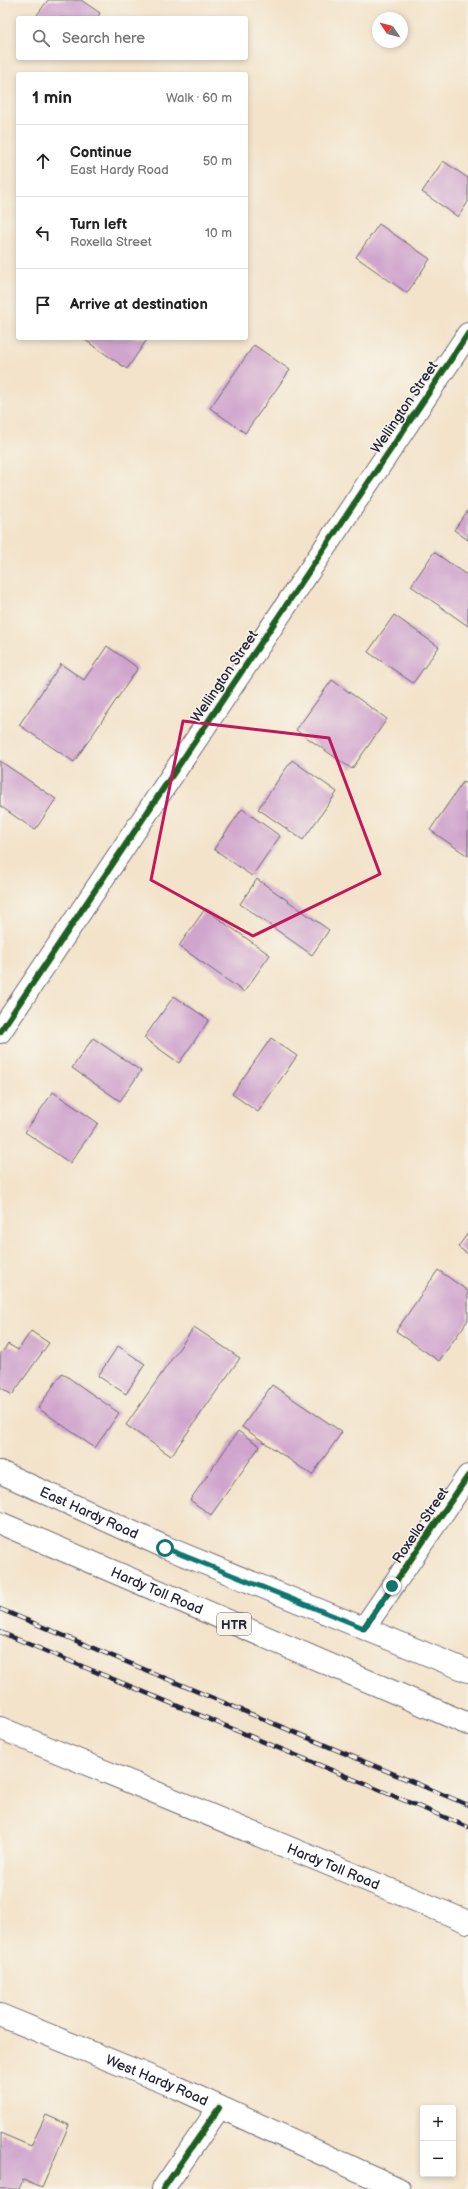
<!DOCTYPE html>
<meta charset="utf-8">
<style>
:root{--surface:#fff;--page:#f2f2f2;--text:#222;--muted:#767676;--line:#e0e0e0}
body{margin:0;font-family:"Balsamiq Sans",sans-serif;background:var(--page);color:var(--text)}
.controls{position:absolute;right:12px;bottom:12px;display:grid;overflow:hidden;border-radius:4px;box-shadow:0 2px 6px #0003}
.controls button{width:36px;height:36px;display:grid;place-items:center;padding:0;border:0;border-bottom:1px solid var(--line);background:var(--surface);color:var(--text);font:20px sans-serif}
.compass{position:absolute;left:372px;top:12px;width:36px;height:36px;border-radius:50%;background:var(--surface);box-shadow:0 2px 6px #0003;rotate:305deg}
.stop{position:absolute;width:12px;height:12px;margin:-9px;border:3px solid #0f766e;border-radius:50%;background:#fff}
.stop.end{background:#0f766e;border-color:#fff;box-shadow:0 1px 4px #0008}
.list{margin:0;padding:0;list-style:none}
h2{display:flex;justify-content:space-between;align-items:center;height:52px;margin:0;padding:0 16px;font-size:17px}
h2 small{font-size:13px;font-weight:400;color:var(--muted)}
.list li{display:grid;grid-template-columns:26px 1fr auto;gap:12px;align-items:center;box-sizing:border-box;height:72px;padding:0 16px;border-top:1px solid var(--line)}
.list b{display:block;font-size:15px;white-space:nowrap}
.list p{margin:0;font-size:13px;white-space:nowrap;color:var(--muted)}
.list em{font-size:13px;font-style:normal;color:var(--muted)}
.icon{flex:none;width:22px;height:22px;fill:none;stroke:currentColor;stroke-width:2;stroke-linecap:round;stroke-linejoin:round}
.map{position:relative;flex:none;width:468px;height:2189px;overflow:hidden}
.search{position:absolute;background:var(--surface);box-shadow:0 2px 6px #0003;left:16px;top:16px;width:232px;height:44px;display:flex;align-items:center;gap:10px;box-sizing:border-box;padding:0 14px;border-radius:4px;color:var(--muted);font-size:15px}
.panel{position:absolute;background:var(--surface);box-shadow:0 2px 6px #0003;left:16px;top:72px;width:232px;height:268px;border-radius:4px}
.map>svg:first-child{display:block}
</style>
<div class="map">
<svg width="468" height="2189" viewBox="0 0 468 2189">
<rect width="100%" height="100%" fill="#f7f3e8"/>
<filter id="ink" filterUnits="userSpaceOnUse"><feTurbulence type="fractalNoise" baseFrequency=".025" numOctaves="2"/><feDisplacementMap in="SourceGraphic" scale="8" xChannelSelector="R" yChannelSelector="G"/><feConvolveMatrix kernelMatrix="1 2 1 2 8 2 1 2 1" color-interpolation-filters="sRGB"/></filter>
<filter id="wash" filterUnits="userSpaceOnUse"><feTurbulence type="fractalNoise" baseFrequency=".012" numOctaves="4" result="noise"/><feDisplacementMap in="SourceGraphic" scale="16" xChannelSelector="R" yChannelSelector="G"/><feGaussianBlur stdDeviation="0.9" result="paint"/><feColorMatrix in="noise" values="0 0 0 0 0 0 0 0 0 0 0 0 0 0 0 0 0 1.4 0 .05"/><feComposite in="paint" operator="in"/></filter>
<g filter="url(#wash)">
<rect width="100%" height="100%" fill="#f3e3ca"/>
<g id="blocks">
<!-- building -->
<g fill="#cfa4cd">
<polygon points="48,0 81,0 100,13 97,18 35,18"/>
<polygon points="443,161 468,178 468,202 458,217 422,192"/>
<polygon points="379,224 430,259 407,293 356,257"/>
<polygon points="87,338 148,338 127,369 85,340"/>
<polygon points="254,345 290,370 245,433 210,408"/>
<polygon points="468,510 468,540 454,530"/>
<polygon points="434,552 468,576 468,626 411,586"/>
<polygon points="394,615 439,647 413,683 368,652"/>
<polygon points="107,646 138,668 74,762 19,725 61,664 84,680"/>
<polygon points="332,680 387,719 352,769 296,730"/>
<polygon points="292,760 337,792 303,840 258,809"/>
<polygon points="0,761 56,799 35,830 0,806"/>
<polygon points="463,782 468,785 468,856 430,830"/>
<polygon points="242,809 280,836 252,876 214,849"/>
<polygon points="257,879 329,930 312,955 240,904"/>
<polygon points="205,909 270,955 244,992 179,946"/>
<polygon points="174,996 209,1020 179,1063 144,1038"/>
<polygon points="93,1038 141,1071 120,1101 72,1068"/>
<polygon points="271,1038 297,1056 258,1112 232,1094"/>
<polygon points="53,1092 98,1123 70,1163 25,1132"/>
<polygon points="468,1233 468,1254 458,1247"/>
<polygon points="438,1270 468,1291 468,1320 439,1361 396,1331"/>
<polygon points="194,1327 240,1358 171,1456 126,1425"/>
<polygon points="31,1331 49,1343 12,1395 0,1387 0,1355 8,1344 18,1350"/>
<polygon points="118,1346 145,1364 126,1394 98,1376"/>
<polygon points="62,1373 119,1413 95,1448 38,1408"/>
<polygon points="272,1385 342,1432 312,1475 242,1427"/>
<polygon points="238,1431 260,1446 211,1515 190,1500"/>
<polygon points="46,2115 69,2125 42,2188 23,2180 19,2189 0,2189 0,2133 31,2146"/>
</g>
</g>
</g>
<g filter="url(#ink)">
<use href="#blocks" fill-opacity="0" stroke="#6b666d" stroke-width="1"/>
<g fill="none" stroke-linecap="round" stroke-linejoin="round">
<defs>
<g id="street">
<polyline points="0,1032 468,334"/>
<polyline points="364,1628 468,1476"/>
<polyline points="163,2189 219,2108"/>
</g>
<g id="secondary">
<path id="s1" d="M0,1472L165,1547L468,1671"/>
<path id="s2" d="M0,2015L178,2088L399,2189"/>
</g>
<g id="highway">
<path id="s3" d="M0,1523L468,1724"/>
<path id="s4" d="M0,1728L468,1922"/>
</g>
</defs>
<!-- street casing -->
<use href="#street" stroke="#6b666d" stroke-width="24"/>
<!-- secondary casing -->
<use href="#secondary" stroke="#6b666d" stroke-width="24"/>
<!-- highway casing -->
<use href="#highway" stroke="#6b666d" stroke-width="24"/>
<!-- street -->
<use href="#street" stroke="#fff" stroke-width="22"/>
<!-- secondary -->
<use href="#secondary" stroke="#fff" stroke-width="22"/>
<!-- highway -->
<use href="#highway" stroke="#fff" stroke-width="22"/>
<defs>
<g id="rail">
<polyline points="0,1609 468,1805"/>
<polyline points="0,1632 468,1827"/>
</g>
</defs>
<!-- rail casing -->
<use href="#rail" stroke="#22223b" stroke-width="4.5"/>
<!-- rail -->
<use href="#rail" stroke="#f7f3e8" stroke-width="3" stroke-dasharray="9" stroke-linecap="butt"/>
<defs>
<g id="cycleway">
<polyline points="0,1032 468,334"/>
<polyline points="364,1628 468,1476"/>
<polyline points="163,2189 219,2108"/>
</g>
</defs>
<!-- cycleway casing -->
<use href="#cycleway" stroke="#f7f3e8" stroke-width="8"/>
<!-- cycleway -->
<use href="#cycleway" stroke="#1b5e20" stroke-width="6"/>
</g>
</g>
<g fill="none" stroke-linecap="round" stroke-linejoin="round" filter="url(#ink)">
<!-- route -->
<polyline stroke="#0f766e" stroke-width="5" points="165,1548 364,1628 392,1586"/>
</g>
<!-- marked area -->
<path fill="none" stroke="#c2185b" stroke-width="3" stroke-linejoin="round" d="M183,721L329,738L380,874L253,936L151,880Z"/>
<g text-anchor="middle" stroke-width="3" stroke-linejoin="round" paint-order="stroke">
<!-- shield labels -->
<rect fill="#f7f3e8" stroke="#62616f" stroke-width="1" x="217" y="1613" width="34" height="22" rx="3"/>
<g font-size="13" font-weight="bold" fill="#22223b">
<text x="234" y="1629">HTR</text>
</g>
<!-- street labels -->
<g font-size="14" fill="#22223b" stroke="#f7f3e8">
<text transform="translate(404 407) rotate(-56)" y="5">Wellington Street</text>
<text transform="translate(224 676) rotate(-56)" y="5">Wellington Street</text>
<text dy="5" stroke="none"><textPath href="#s1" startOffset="98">East Hardy Road</textPath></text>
<text transform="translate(420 1525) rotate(-56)" y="5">Roxella Street</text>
<text dy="5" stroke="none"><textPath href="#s3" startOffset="171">Hardy Toll Road</textPath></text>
<text dy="5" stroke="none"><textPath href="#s4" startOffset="361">Hardy Toll Road</textPath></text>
<text dy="5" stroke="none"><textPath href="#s2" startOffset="170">West Hardy Road</textPath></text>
</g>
</g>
</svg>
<div class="controls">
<button>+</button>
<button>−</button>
</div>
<svg class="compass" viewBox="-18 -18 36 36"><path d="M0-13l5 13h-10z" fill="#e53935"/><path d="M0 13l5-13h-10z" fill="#767676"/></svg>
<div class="stop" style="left:165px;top:1548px"></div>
<div class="stop end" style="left:392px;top:1586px"></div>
<div class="search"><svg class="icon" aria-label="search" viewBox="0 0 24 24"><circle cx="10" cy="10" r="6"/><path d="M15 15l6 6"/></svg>Search here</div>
<section class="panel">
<h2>1 min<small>Walk · 60 m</small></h2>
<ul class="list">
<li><svg class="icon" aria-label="ahead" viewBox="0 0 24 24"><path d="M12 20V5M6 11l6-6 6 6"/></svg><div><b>Continue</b><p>East Hardy Road</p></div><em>50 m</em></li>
<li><svg class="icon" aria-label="left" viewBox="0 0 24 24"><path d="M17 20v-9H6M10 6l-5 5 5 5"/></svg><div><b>Turn left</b><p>Roxella Street</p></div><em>10 m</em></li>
<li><svg class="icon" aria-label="arrive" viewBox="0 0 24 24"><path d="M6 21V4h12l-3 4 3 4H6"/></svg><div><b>Arrive at destination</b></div></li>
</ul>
</section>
</div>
